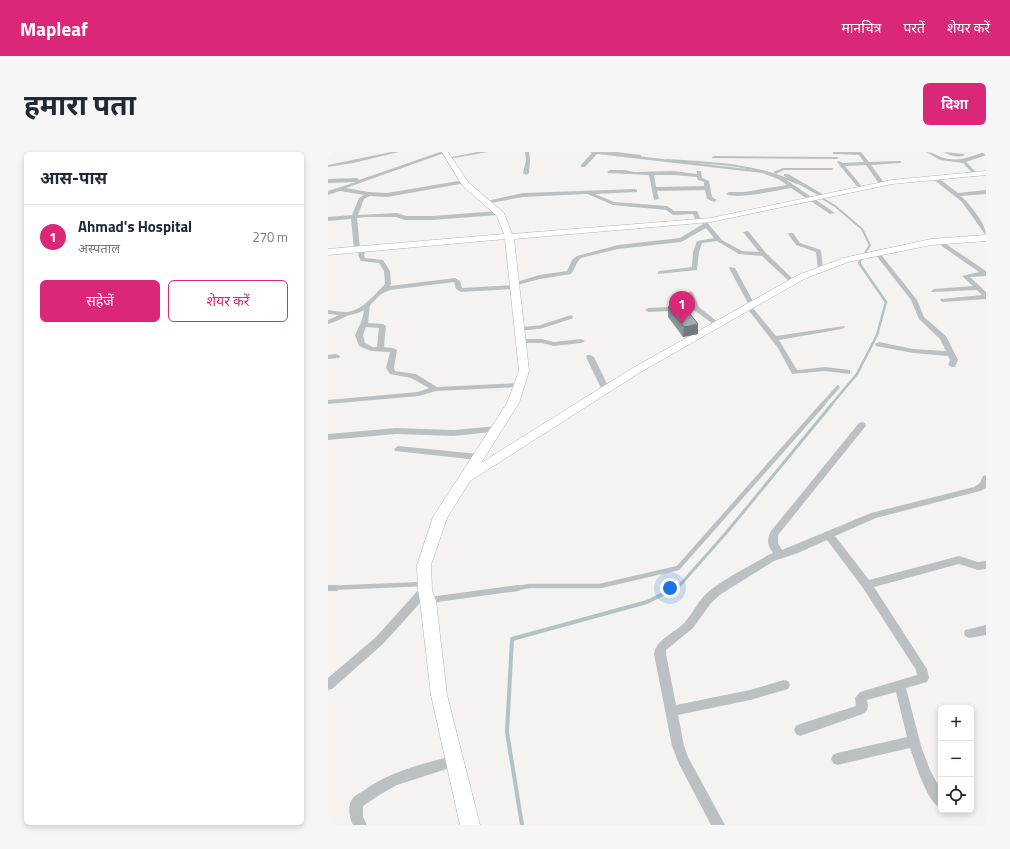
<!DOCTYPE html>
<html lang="hi">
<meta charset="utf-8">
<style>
:root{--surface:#fff;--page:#f6f6f7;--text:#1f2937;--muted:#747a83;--line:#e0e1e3;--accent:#db2777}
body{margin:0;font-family:"Titillium Web","Noto Sans Devanagari",sans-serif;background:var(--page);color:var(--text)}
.controls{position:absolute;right:12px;bottom:12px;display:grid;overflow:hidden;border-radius:6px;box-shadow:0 2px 6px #0003}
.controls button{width:36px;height:36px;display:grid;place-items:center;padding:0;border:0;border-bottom:1px solid var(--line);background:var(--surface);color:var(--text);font:20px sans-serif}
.you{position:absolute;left:342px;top:436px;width:14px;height:14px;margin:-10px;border:3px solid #fff;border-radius:50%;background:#1a73e8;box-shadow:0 0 0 6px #1a73e833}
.badge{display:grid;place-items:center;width:26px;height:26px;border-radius:50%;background:var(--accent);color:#fff;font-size:13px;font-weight:700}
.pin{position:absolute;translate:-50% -33px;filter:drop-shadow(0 1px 2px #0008)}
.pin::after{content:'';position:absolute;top:21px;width:14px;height:12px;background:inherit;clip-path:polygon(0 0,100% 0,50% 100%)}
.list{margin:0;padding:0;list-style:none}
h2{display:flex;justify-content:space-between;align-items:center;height:52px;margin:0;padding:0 16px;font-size:17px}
h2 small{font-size:13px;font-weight:400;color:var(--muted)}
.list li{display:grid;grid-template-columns:26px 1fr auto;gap:12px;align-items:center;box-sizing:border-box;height:64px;padding:0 16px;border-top:1px solid var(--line)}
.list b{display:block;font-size:15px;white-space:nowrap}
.list p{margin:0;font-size:13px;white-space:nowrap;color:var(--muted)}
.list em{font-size:13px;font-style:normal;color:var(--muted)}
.actions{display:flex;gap:8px;padding:12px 16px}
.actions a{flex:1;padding:9px 0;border:1px solid var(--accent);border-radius:6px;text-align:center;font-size:14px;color:var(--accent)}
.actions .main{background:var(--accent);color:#fff}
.icon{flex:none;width:22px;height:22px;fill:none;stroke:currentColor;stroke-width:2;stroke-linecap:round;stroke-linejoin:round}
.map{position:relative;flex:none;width:658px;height:673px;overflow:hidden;border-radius:6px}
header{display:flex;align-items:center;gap:24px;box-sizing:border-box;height:56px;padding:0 20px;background:var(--accent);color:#fff}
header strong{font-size:19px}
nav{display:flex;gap:22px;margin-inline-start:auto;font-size:14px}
.intro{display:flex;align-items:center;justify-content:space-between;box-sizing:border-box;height:96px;padding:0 24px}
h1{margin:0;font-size:28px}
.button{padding:10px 18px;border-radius:6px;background:var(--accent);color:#fff;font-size:14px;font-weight:700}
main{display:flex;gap:24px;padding:0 24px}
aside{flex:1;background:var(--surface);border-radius:6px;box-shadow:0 2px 6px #0003}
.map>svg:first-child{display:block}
</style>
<header>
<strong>Mapleaf</strong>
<nav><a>मानचित्र</a><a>परतें</a><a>शेयर करें</a></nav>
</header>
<div class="intro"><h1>हमारा पता</h1><a class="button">दिशा</a></div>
<main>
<aside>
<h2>आस-पास<small></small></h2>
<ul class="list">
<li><span class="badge">1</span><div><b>Ahmad's Hospital</b><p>अस्पताल</p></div><em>270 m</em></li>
</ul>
<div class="actions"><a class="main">सहेजें</a><a>शेयर करें</a></div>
</aside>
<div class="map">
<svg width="658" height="673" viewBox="0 0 658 673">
<rect width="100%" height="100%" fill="#f4f3f1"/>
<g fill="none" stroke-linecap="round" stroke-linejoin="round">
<!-- stream-far3 -->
<g stroke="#b1c3c2" stroke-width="2">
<polyline points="280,0 312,4"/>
<path d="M339,8C384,11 427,12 469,31"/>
<polyline points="492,45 507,54 534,77 542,93 531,111"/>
</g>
<!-- stream-far2 -->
<polyline stroke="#b1c3c2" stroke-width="2.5" points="503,253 529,222 549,183 558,150 531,111 532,110"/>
<!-- stream-far1 -->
<polyline stroke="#b1c3c2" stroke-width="3" points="345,437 352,433 398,381 504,252"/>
<!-- stream -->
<polyline stroke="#b1c3c2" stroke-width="4" points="194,673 179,580 184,487 319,450 347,436"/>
<defs>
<polygon id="secondary" points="114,0 120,0 140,30 176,61 184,82 383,66 564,28 658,19 658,23 564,32 383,70 186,87 201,219 191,251 153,311 303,217 470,123 515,106 603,87 658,83 658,89 603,93 520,110 476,127 311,221 142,329 119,366 103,413 104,438 108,449 119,543 152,673 132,673 103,543 92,449 90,438 89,413 105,365 179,251 191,219 177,87 0,103 0,97 176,82 169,64 134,33"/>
</defs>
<!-- secondary casing -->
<use href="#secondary" stroke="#adb6b7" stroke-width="1"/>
<!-- lane-far2 -->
<g stroke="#bbc1c2" stroke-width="3.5">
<polyline points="192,177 212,175 243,165"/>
<polyline points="494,253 510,235"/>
</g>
<!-- lane-far1 -->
<g stroke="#bbc1c2" stroke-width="4.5">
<polyline points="0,436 95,432"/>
<polyline points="183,437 202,434 272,434 350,416 495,252"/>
</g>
<!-- lane -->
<g stroke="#bbc1c2" stroke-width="6">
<polyline points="0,436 8,436"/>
<polyline points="102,448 190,436"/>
</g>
<!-- street -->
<g fill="#bbc1c2" fill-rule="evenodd">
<polygon points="63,0 71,0 25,11 0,15 0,13"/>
<path d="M112,0H119L18,36L41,40L59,41L136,28L138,29V31L59,45L42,44L36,47L30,63L69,61L78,64H104L170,59L173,61L170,63L104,68H77L68,65H38L29,66L32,96L35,94L38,96L36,103L37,106L55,108L62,119L63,132L62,134L127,126L132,129L134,136L185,133V131L211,123L239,119L244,108L249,104L290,93L352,86L375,72L373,71H369L365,62L345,63L338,58L285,53L259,42L195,45L157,52L154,50L195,41L307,37L309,38V40L267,42L286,50L339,54L346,59H369L373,68H377L394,88L414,99L431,100L415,80L420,79L438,101L468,130L463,131L434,104L411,102L389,89L374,91L371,100L369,118L330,122V120L332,119L364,115L365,100L369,89L386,86L378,76L353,90L290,97L253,106C248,110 247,117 243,122L212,127L189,133L190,135L187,137L133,140L128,137L126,130L62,138L53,142L42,153L40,171L55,172L58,174L56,195L65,196L69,198L66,216L67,219L88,222L109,235L191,231L195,233L191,235L108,239L91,244L0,252V248L90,240L101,236L83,226L62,222L58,216L62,200L43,199L31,194L27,183L34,168L36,158C30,162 25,162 19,164C13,167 7,170 0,172V168L11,163L0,162V158C6,159 13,160 19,160C35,158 47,142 57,132L56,119L51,111L33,109L30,103L32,98L29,99L26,97L23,67L0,69V65L24,63L31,46L36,43L12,39L0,43V39L28,30L0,31V27L29,26L31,28ZM38,175L51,176L49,195H45L37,191L35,183Z"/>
<polygon points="149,0 160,0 121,7 119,6"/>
<polygon points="197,0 201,0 202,8 201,21 198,23 195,21 198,8"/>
<path d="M262,0H276L437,19L454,25L507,61L502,62L463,36C450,38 408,48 398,42L401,40H416L459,33L450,27L434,21L269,2L257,15H253V13L264,1Z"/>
<polygon points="505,0 533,0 541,10 572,9 574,10 572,11 543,13 557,32 554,34 552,33 538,13 517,14 535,36 532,38 509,10 511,9 515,11 536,10 531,3 507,2 505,2"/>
<path d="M598,0C605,0 609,4 616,6C631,10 642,5 656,0H658V3L638,10L650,22L647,24L635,11L612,8Z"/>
<path d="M616,0L635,2L637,3C631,6 622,4 616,0Z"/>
<polygon points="386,4 509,5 511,6 509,7 384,6 384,5"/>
<polygon points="455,16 504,16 506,17 504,18 456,18 448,22 445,20"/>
<path d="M282,18H297L306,20L346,19L369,22V19H373L374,26L381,29L384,45L389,48L386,50L379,47L377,38L329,39L331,47L326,48L321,23L280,21L279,20ZM326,23H346L369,25L370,28L376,30V34L328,35Z"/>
<polygon points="456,22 460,22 498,44 493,45 456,24"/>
<path d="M605,25H609L630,41L658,38V42L633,44C641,51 658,72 658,82L656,81L634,50L605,27Z"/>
<polygon points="461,81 465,81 472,91 493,98 495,119 490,118 488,100 468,93 460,82"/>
<polygon points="608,88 612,88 658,119 658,124 642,125 658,140 658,147 615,150 612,148 613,147 654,143 649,138 604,140 603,139 606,137 645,134 634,124 651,120 608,90"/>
<polygon points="547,100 551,100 589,148 596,165 618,184 630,208 627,215 624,215 620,213 622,208 620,204 585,201 548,194 547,192 551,190 585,197 618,199 612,187 591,167 583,148 547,102"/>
<polygon points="402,115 407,116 427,153 424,155 448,184 516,174 517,175 514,177 451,188 469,218 497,215 522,218 522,222 497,219 464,222 450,196 418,155 421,153 401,116"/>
<polygon points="362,139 365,141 371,155 392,172 392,174 388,174 366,158 320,160 317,158 320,156 364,154 359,141"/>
<polygon points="190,187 214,187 226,190 253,187 257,189 253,191 226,194 214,191 193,191 189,189"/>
<polygon points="8,202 12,204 11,206 0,207 0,203"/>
<polygon points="259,203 262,203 266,205 282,238 281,240 278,240 274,238 258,205"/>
<path d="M534,270L537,271L538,273L537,275L450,383V391L454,398L543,361L646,335L652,331L655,324L658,323V336L652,339L548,366L507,384L541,428L631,404L650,410L658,409V417L650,418L631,412L546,435L599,517L601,526L599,530L578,536L593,594L602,618L613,638V656C599,651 587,610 582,596L509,613L505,611L503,607L505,603L509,601L579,585L568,540L539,548C541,556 540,560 532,563L472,584L468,582L466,578L468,574L472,572L528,554L527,546L532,540L589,523L588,518L535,436L499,388L470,401L446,409L393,442L383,451L365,476L338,498V502L348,553L422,538L456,528L460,529L462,533L460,537L422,548L350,563L356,594L360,605L397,673H383L351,612L344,594L326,502C329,486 347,481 357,470C364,462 368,453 375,445C390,429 421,415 440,403L445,401C440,394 438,388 443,379L531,271Z"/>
<polygon points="169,274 172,275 173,277 172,279 126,284 68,282 0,288 0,282 68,276 126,278"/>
<polygon points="70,294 150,302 154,305 150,308 67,299 66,297"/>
<polygon points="97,434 101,435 102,438 101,441 56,491 4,537 0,538 0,526 48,485 93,435"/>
<polygon points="658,473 658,483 641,486 637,484 636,481 637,478"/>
<path d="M127,603L131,605L133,609L131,613L69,633L53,642L35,654V665L39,673H25C21,666 19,653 25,646C27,643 32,641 35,639C62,619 95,612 127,603Z"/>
</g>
<!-- secondary -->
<use href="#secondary" fill="#fff" fill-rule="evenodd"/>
</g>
<!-- wall -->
<polygon fill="#8c9697" points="340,155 370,182 355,185 340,165"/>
<!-- shaded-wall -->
<polygon fill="#727a7b" points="370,172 370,182 355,185 356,175"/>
<!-- building -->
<polygon fill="#a3aeb0" stroke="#727a7b" points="354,152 370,172 356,175 340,155"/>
</svg>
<div class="controls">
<button>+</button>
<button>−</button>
<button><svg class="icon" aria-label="locate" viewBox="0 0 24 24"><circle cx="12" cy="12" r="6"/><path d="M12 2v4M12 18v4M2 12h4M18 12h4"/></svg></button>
</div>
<div class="you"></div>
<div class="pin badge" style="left:354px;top:172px">1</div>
</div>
</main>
